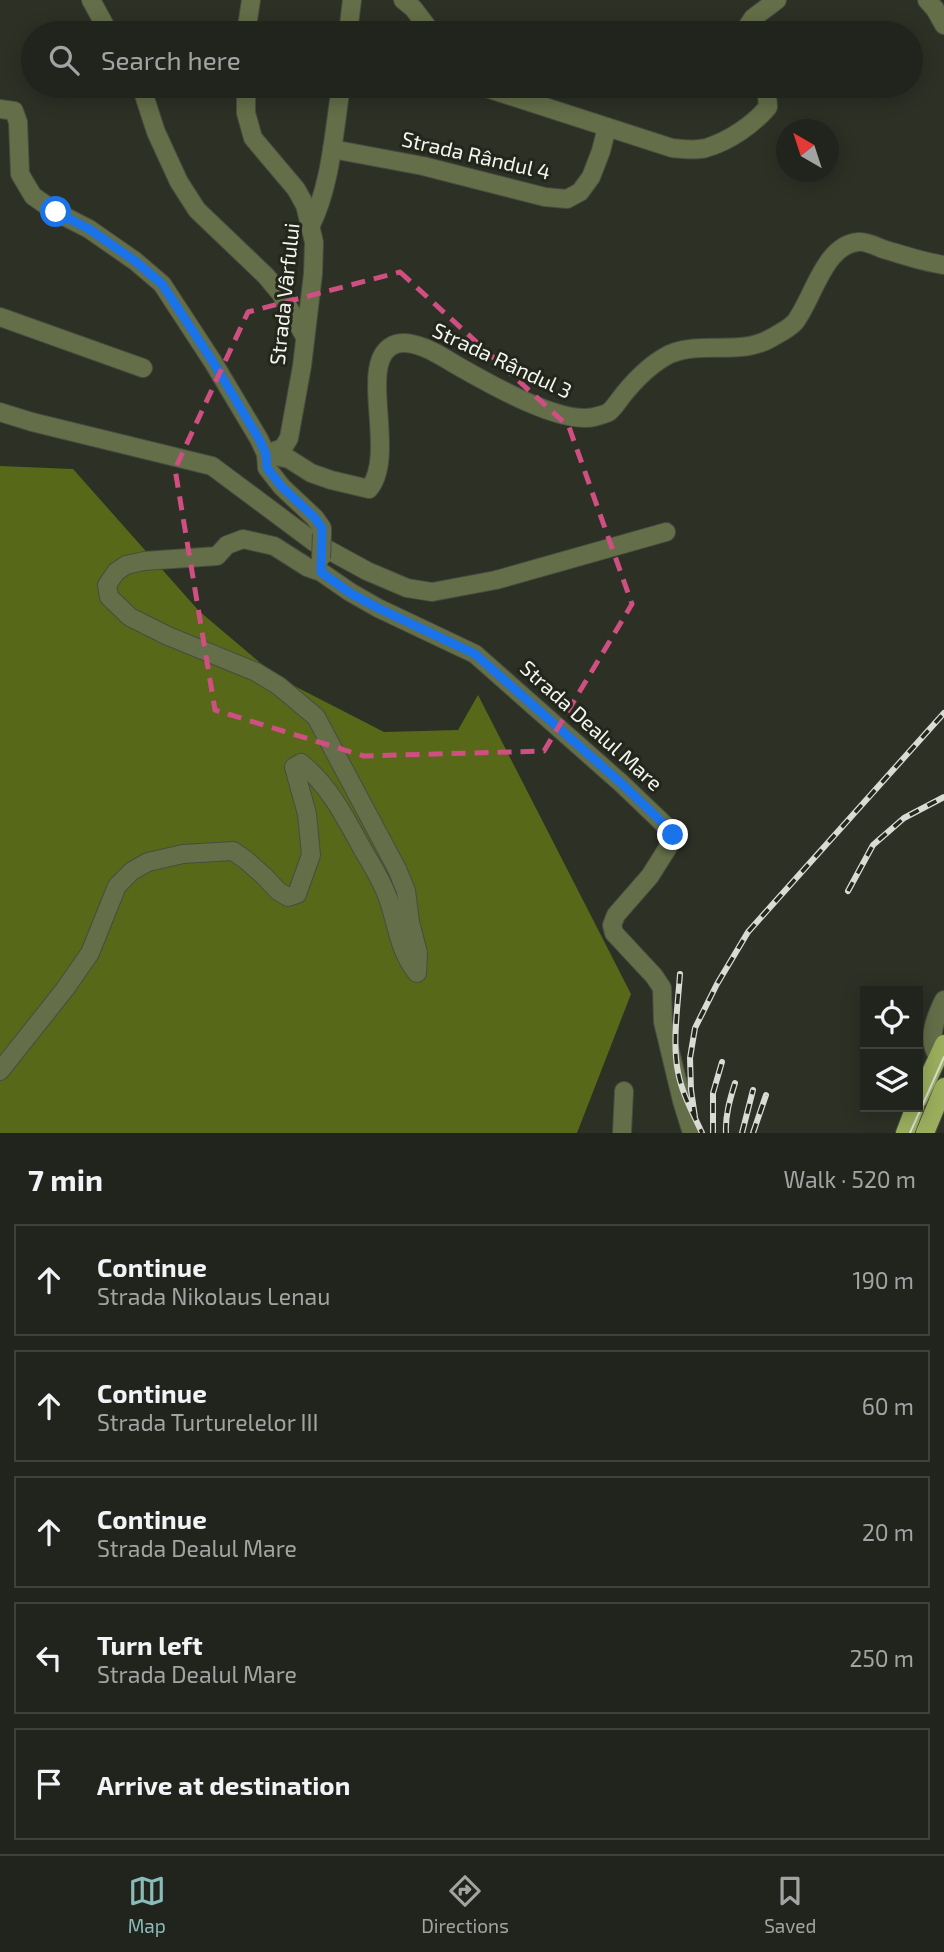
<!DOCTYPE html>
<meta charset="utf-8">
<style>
:root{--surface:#21241c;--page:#292c25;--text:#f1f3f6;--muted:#a2a4a3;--line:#3e413b;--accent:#8bbbb9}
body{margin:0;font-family:"Exo 2",sans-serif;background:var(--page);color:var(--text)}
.controls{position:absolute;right:21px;bottom:21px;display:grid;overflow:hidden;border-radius:0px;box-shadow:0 4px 18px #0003}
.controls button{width:63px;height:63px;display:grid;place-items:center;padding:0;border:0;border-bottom:2px solid var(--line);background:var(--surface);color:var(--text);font:35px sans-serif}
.compass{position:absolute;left:776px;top:119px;width:63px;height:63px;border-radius:50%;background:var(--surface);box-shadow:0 4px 18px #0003;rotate:321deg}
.stop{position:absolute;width:21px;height:21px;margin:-16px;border:5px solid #1a73e8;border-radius:50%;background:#fff}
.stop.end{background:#1a73e8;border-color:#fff;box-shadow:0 2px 7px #0008}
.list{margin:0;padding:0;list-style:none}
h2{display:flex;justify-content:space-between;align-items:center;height:91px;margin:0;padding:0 28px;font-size:30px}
h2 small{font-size:23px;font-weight:400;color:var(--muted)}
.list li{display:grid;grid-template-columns:46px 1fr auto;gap:21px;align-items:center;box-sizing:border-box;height:112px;margin:0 14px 14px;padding:0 14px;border:2px solid var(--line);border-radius:0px}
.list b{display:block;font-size:26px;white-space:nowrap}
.list p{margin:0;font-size:23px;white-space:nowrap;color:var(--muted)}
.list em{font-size:23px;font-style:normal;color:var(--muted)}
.icon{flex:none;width:38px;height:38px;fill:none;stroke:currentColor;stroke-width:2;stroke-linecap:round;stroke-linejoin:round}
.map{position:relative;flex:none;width:944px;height:1133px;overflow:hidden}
.search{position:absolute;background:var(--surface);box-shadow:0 4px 18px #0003;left:21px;right:21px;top:21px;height:77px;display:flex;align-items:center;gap:18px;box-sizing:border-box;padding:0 24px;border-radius:38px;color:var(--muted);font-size:26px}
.sheet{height:721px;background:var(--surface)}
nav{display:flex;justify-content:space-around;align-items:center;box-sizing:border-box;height:98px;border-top:2px solid var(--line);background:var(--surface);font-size:19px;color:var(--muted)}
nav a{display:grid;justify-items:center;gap:4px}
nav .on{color:var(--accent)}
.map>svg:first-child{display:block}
</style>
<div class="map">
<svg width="944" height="1133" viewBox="0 0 944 1133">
<rect width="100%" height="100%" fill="#2c3025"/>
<!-- forest -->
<polygon fill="#586819" points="0,466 73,469 199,611 277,677 384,732 458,730 478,695 631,994 577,1133 0,1133"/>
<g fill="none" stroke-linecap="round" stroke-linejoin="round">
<defs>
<g id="minor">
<polyline points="91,0 109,33"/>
<polyline points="403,0 413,8 432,33"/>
<polyline points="927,0 935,9 944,25"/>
<polyline points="246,33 251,0"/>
<polyline points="348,33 352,0"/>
<polyline points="743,33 753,18 777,0"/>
<polyline points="141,86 156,132 179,182 197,210 266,276 281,294 305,337"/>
<polyline points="246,86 246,113 253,138 296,189 305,205 314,242 313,274 302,366 289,438 283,448 266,454"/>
<path d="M480,86L672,148C683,149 695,151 706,148C729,141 753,125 768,107L767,95L762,86"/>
<polyline points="0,109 14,111 18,122 20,174 33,196 56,212 89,229 135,261 162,284 213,362 259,439 266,454 267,468 282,487 315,518 322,528 322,534"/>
<polyline points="332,149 423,166 545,197 567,199 580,192 591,177 601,151 607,127"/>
<path d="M310,227C331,186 334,131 341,86"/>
<polyline points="0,317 143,368"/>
<polyline points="0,412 32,422 212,466 314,542 367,571 407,588 432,592 496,580 666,532"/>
<path d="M266,454L289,459L311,473L331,480L369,489C397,455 359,368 390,347C400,340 415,344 425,348C436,352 447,360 458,366C488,383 560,425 594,417C598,416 606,414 609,412C614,408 619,400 623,395C635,380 652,363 670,354C703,340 741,357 773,337C780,333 790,328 795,322C813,299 824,245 858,242C865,241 875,246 883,249C903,255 923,262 944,265"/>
<path d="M938,1056C926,1040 936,1016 944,1000"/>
<path d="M0,1071L65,989L90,953L117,886L132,871L148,862L183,854L233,851L246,860L264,876L278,891L288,897L297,894L311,855L307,814L294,767L301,763C329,785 346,819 363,850C372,865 382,881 388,898C397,924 399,951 417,973L418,953L410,922L406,891L397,869L316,717L279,686L256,672L168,636L130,617L109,597L107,585L116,572L126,565L144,561L217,556L227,545L243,539L274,546L307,567L321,572L350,592L378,608L475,654L621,783L667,827L673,835L667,849L650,876L616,915L612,925L614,933L654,976L662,988L663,1022L682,1101L692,1133"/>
<polyline points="622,1133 624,1091"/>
</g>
<g id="major">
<polyline points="918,1100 944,1044"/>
<polyline points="905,1133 915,1107"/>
<polyline points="925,1133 944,1087"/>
</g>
</defs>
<!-- minor casing -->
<use href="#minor" stroke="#484c41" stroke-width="20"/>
<!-- major casing -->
<use href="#major" stroke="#484c41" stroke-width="20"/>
<!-- minor -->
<use href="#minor" stroke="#646e48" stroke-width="18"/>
<!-- major -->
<use href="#major" stroke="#9aae5d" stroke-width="18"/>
<!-- tram -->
<polyline stroke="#d9dbd4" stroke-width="2" points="910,1133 944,1057"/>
<defs>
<g id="rail">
<polyline points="848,891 873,845 904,818 944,797"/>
<path d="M680,974C678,1004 672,1043 678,1072C682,1094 693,1113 702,1133"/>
<polyline points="695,1117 691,1090 690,1058 695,1028 717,984 748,932 944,713"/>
<polyline points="713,1133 713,1093 722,1062"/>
<path d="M726,1133C725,1116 730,1099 735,1083"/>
<polyline points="742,1133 753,1090"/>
<polyline points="753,1133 766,1095"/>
</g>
</defs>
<!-- rail casing -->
<use href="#rail" stroke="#d9dbd4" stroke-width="6"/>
<!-- rail -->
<use href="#rail" stroke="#23261b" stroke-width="3.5" stroke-dasharray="10" stroke-linecap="butt"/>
<defs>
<polyline id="minor-bridge" points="321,558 322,534"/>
</defs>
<!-- minor-bridge casing -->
<use href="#minor-bridge" stroke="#484c41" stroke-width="20" stroke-linecap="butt"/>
<!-- minor-bridge -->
<use href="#minor-bridge" stroke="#646e48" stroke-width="18"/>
</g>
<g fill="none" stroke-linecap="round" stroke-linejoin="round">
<!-- route -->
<polyline stroke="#1a73e8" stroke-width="9" points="56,212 89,229 135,261 162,284 213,362 259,439 266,454 267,468 282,487 315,518 322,528 321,572 350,593 378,608 475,654 621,783 667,827 673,835"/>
</g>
<!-- marked area -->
<path fill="none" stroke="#ce4f80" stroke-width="5" stroke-dasharray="14 9" stroke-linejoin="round" d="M400,272L569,427L632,604L544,751L364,756L215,710L175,469L248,312Z"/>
<g text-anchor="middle" stroke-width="6" stroke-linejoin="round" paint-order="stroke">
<!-- street labels -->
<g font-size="21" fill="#f3f5ee" stroke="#23261b">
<text transform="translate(476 156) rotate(13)" y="7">Strada Rândul 4</text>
<text transform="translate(285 294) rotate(-84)" y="7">Strada Vârfului</text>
<text transform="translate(502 361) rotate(25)" y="7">Strada Rândul 3</text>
<text transform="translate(591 726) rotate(42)" y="7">Strada Dealul Mare</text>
</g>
</g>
</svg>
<div class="controls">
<button><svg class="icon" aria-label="locate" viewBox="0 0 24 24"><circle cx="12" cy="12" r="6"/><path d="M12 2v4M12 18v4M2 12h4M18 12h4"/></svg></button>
<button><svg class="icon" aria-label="layers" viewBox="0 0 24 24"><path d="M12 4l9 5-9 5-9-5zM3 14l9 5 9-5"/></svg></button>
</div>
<svg class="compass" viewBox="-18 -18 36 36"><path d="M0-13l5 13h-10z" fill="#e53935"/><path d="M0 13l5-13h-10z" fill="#a2a4a3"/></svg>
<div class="stop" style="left:56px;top:212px"></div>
<div class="stop end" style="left:673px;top:835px"></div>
<div class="search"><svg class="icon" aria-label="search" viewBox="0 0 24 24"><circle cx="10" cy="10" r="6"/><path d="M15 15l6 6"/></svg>Search here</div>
</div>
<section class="sheet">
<h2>7 min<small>Walk · 520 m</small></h2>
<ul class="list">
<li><svg class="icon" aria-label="ahead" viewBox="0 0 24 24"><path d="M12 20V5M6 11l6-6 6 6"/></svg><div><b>Continue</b><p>Strada Nikolaus Lenau</p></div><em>190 m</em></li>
<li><svg class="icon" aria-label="ahead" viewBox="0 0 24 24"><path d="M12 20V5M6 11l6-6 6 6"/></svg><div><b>Continue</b><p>Strada Turturelelor III</p></div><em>60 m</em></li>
<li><svg class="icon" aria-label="ahead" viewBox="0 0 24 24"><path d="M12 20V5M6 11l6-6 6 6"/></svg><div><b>Continue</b><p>Strada Dealul Mare</p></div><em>20 m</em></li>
<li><svg class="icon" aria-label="left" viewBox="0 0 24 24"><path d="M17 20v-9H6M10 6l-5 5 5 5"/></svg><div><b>Turn left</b><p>Strada Dealul Mare</p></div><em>250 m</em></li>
<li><svg class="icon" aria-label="arrive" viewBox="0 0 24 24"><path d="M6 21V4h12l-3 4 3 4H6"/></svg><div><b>Arrive at destination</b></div></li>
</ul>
</section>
<nav>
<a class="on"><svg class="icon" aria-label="map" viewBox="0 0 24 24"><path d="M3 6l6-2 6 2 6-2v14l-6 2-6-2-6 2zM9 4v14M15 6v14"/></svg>Map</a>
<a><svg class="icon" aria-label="directions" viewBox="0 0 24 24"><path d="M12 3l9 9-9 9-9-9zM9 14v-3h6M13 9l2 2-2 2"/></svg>Directions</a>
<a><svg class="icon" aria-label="saved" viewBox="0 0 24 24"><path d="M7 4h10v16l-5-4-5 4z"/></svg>Saved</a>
</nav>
